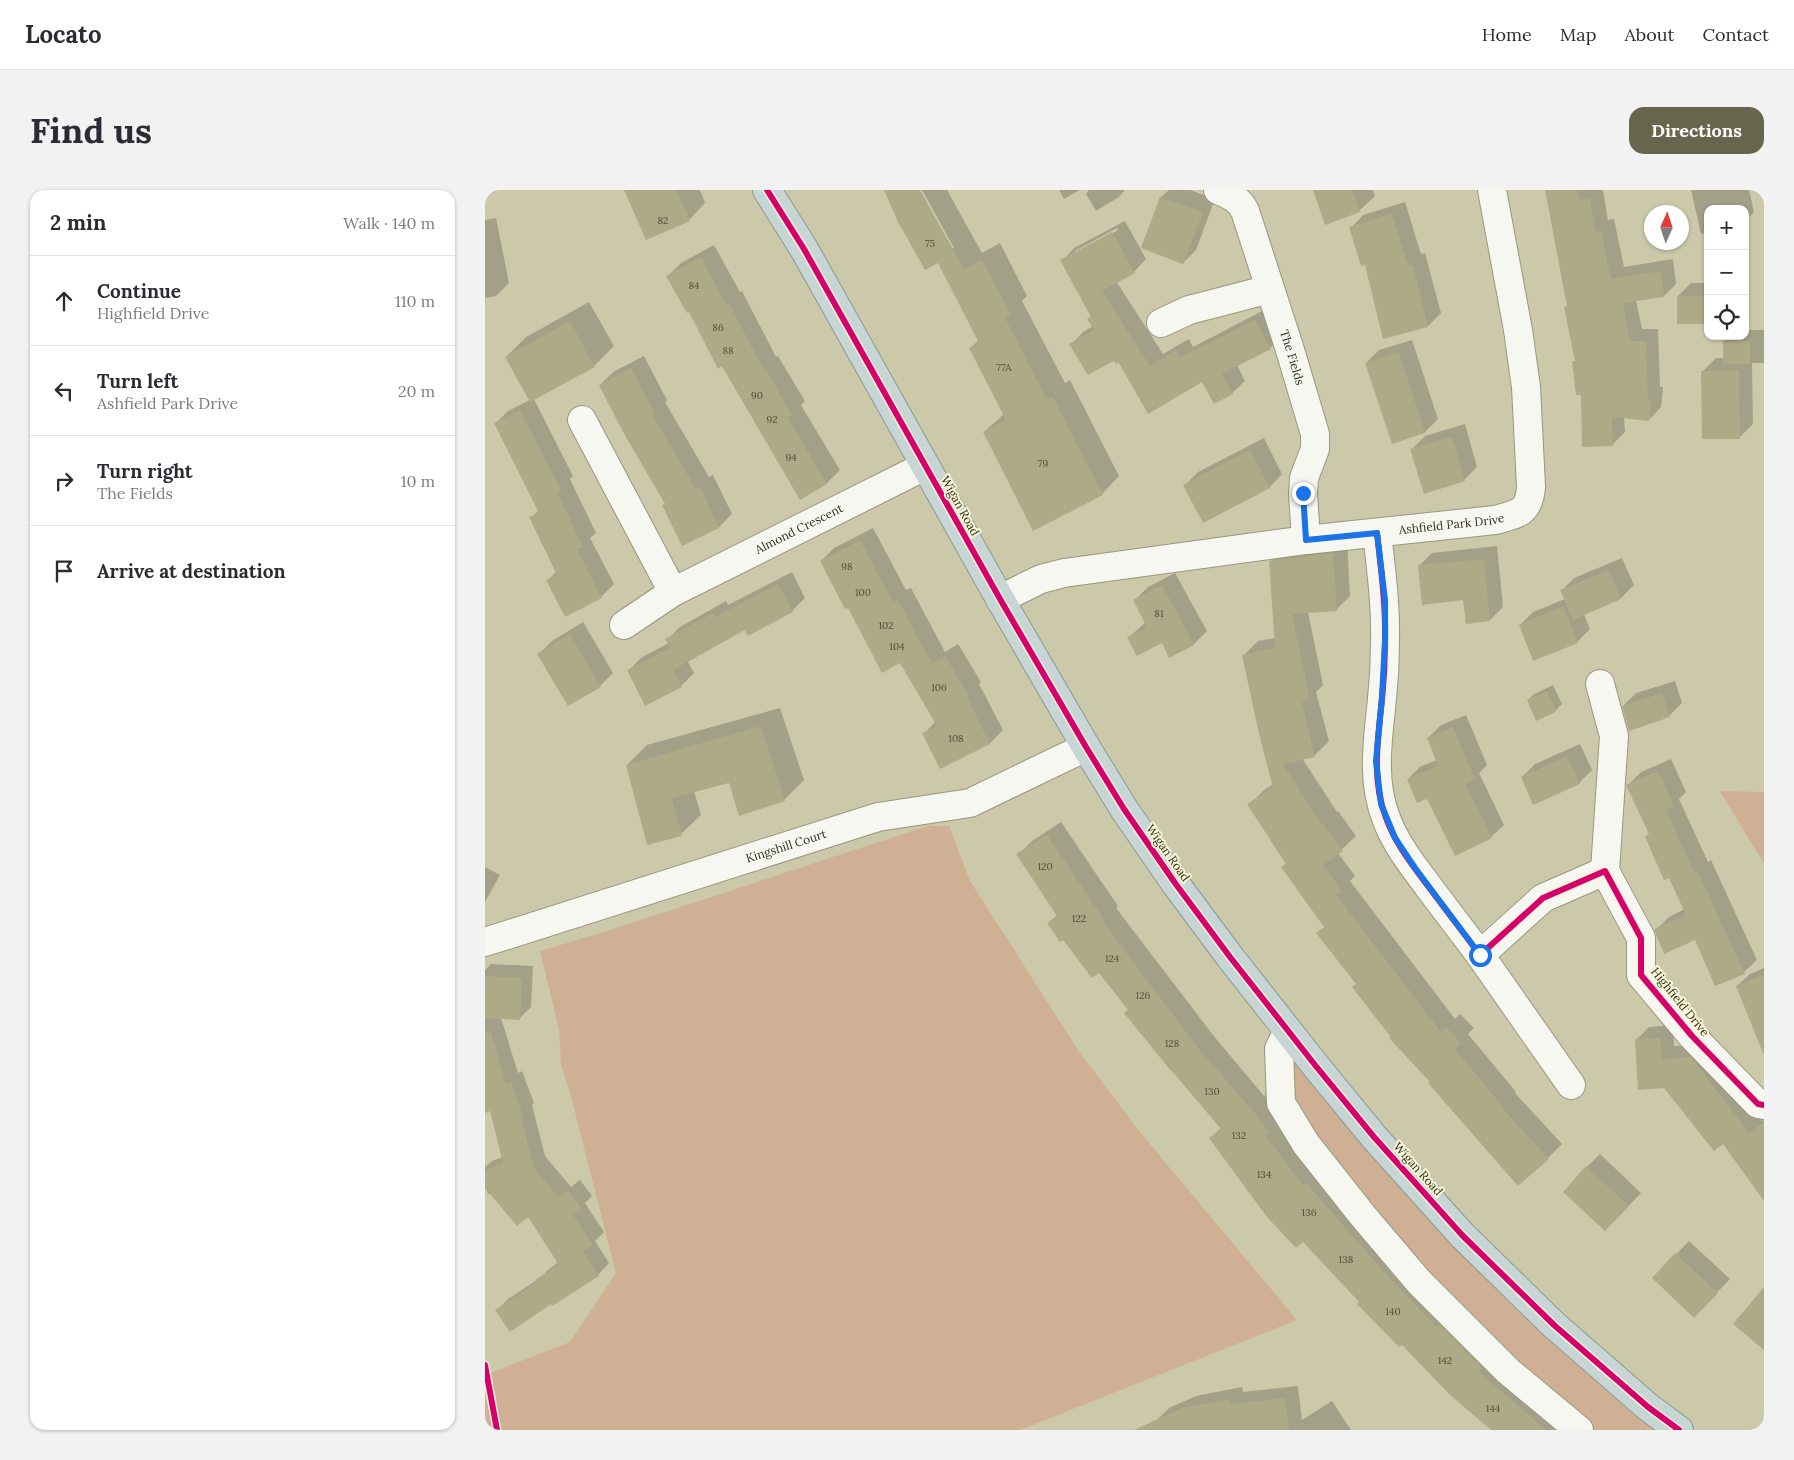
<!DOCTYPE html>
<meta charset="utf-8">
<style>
:root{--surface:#fff;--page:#f2f2f3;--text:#2b2b33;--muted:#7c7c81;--line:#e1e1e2;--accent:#67654b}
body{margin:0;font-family:Lora,serif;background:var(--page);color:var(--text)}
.controls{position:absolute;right:15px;top:15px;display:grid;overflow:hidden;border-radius:10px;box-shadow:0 1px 4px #0004}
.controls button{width:45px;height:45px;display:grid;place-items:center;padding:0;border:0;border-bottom:1px solid var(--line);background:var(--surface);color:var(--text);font:25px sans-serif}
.compass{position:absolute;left:1159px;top:15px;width:45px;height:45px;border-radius:50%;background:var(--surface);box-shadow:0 1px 4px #0004;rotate:3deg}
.stop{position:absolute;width:15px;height:15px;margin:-11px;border:4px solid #1a73e8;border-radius:50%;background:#fff}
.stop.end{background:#1a73e8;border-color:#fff;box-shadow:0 1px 5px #0008}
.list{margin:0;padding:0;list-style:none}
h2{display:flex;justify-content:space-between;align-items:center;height:65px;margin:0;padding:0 20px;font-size:21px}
h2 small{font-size:16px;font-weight:400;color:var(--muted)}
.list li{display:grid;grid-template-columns:32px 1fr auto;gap:15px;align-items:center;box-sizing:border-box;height:90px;padding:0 20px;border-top:1px solid var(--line)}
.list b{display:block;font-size:19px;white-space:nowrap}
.list p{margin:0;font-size:16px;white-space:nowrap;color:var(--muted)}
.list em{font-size:16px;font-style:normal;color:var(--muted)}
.icon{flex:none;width:28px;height:28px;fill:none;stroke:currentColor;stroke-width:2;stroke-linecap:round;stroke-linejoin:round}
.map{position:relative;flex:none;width:1279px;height:1240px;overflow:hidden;border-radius:15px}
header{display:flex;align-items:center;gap:30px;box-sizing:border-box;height:70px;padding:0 25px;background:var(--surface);border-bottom:1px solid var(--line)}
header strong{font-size:24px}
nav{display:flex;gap:28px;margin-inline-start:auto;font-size:18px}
.intro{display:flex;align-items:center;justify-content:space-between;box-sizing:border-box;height:120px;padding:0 30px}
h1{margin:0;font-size:35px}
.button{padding:12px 22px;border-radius:15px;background:var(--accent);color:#fff;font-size:18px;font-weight:700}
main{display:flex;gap:30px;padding:0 30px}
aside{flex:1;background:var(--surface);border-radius:15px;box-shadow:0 1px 4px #0004}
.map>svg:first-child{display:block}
</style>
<header>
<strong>Locato</strong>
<nav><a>Home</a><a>Map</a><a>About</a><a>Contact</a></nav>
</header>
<div class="intro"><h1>Find us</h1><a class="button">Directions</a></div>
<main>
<aside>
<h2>2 min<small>Walk · 140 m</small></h2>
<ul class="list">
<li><svg class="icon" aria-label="ahead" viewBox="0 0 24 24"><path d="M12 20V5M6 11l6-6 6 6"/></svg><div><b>Continue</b><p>Highfield Drive</p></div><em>110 m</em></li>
<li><svg class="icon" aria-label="left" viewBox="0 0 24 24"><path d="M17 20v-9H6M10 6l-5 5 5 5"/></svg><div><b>Turn left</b><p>Ashfield Park Drive</p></div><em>20 m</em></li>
<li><svg class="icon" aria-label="right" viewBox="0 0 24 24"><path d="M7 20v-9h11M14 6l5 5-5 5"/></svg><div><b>Turn right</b><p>The Fields</p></div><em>10 m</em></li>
<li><svg class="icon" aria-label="arrive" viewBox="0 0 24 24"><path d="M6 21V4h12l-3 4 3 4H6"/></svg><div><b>Arrive at destination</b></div></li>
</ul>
</aside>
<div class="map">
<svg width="1279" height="1240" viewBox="0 0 1279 1240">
<rect width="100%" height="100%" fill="#ccc9aa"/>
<!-- green -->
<g fill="#cfb095">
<polygon points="1235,601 1279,602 1279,674"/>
<polygon points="443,636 464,636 485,691 593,860 654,941 812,1130 535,1240 0,1240 0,1185 85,1152 131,1083 85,903 76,875 74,839 55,761 119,742"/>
<polygon points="803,841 889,947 1194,1240 1094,1240 1023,1181 796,913"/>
</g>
<!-- shadow -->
<g fill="#0003" fill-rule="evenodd">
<polygon points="142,0 215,0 220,13 204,30"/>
<polygon points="400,0 434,0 466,58 469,58 437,0 462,0 497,63 515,53 542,106 537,111 580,193 585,190 634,286 617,304 499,242 519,224 485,158 494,150 453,71"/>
<polygon points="574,0 595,0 579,9"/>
<polygon points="604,0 640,0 634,7 611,21 601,4"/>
<polygon points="684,0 705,0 730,9 711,60 698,73 658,57 676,7"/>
<polygon points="829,0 888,0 890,6 874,21"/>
<polygon points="1061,0 1118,0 1123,30 1129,29 1139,77 1188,69 1191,94 1179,106 1151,110 1157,139 1173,139 1175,197 1178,197 1176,217 1164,230 1139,227 1140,242 1127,255 1097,204 1089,172 1091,170 1081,117 1083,115"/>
<polygon points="1206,0 1264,0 1269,22 1260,31 1260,19 1223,19 1223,43 1216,44"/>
<polygon points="920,12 936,64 940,63 956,123 943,136 881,73 866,38 878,25"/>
<polygon points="11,28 24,93 11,106 0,108 0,30"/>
<path d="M640,31L661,69L649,82L631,91L678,164L704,149L708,157L783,118L797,146L785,158L752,175L760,191L747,203L718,190L634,171L586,155L598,142L608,136L607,127L577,71L589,58ZM632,38L633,40L590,64V61Z"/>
<polygon points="229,55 255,102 257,101 291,167 293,166 320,211 316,215 355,280 342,293 316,308 183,86 196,73"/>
<polygon points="1206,93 1223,93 1223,133 1193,106"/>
<polygon points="104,112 129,156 109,176 49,209 88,286 85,289 111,343 105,348 129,394 116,407 62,391 71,382 46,328 54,320 10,234 23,221 45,210 21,167 41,147"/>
<polygon points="1260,140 1279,140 1279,173 1267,173 1268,234 1255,247 1218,181 1231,168 1239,168 1239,152 1245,146 1260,146"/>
<polygon points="927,150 953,229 940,242 907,252 881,173 894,160"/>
<polygon points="159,166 182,210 180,212 224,287 228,285 247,324 234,337 198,354 181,313 115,195 128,182"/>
<polygon points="980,234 992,277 979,290 927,259 940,246"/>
<polygon points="779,248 797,284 785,297 719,331 700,295 713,282"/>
<polygon points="388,338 421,400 426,398 460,462 473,454 496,492 494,494 518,540 505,553 456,577 439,544 451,531 416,471 363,416 336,371 349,358"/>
<polygon points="862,349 865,406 851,420 823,422 838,495 831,502 844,551 830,565 817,568 852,622 853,621 871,646 853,663 870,686 865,691 970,829 975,824 989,838 983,844 1031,902 1030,903 1077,954 1063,968 946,891 907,846 872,794 840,736 797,678 802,673 764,615 778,601 788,594 759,465 773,451 790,448 786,371 800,357"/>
<polygon points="1012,356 1018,417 1005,430 934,376 947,363"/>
<polygon points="1137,368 1149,395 1136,408 1099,424 1105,439 1092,452 1035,435 1048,422 1080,409 1076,401 1089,388"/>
<polygon points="307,382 320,408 307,421 260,438 202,470 209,483 196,496 144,480 157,467 184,453 182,450 195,437 241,411 243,415"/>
<polygon points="690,383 722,441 709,454 685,466 677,451 644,447 661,432 650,410 663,397"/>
<polygon points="98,432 128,483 115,496 54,464 67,451"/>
<polygon points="1190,491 1197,513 1184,526 1138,516 1151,503"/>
<polygon points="1068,495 1077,514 1071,520 1052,529 1043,510 1049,504"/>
<polygon points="295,518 319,590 299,610 244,591 209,601 216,625 196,644 142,575 162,555"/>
<polygon points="981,525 1002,575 994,583 1019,635 1006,647 923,589 936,576 952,570 943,548 956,535"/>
<polygon points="1095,554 1107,580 1094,593 1037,587 1050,574"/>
<polygon points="1186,569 1201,602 1194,609 1223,672 1226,670 1272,770 1259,782 1210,749 1171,740 1184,727 1200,719 1185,686 1161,647 1165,643 1143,595 1156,582"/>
<polygon points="576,632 633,716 631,718 728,845 779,906 780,905 796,927 1093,1240 1008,1240 875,1112 725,948 736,938 614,781 564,733 573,724 533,665 547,651"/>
<polygon points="0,677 15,685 0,712"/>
<polygon points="6,774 48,776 46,817 34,829 16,828 33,883 37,881 49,913 47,915 60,966 86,997 95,990 107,1006 100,1013 119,1042 110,1051 124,1073 113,1085 66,1112 12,1120 23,1109 55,1088 64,1079 74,1072 43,1025 5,1003 3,1004 0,996 0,977 7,971 18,967 6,919 0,917 0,780"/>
<polygon points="1279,778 1279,829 1252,796 1265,784"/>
<polygon points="1188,835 1189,856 1219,855 1277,931 1279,930 1279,991 1238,952 1151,850 1164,837"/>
<polygon points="1115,964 1156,1003 1133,1027 1102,977"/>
<polygon points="1204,1051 1245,1089 1222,1113 1168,1088"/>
<polygon points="813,1196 817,1230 847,1211 866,1240 662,1240 684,1218 711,1206 757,1197 758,1202"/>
</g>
<!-- building -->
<g fill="#adaa88">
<polygon points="139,0 191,0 205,31 161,50"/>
<polygon points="399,0 435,0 479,79 497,70 526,125 520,128 562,209 568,207 618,305 548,341 498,242 521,230 484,158 494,153 453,73 440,80 412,30"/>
<polygon points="828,0 867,0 875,22 840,35"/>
<polygon points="1060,0 1092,0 1094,10 1105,8 1111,42 1116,41 1126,89 1176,81 1179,107 1138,113 1145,151 1161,151 1163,209 1167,209 1164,231 1127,227 1128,256 1097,257 1096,205 1091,205 1087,171 1090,171 1079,117 1082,116"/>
<polygon points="675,7 718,22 698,74 656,58"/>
<polygon points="907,24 923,76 928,75 943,137 898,149 880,75 876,76 864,37"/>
<polygon points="627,42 650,83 617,101 665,176 691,160 695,168 770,130 786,159 737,184 748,204 729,214 717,192 663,224 634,173 631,174 629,171 603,185 584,154 609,140 602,129 606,127 575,70"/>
<polygon points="216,67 241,114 244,113 278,179 280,178 307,225 303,228 342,294 315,310 237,176 233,179 204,122 202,123 181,86"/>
<rect x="1192" y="106" width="31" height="28"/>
<polygon points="85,131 110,177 45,212 20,167"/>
<rect x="1238" y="151" width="27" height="23"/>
<polygon points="914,162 940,243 907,254 880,173"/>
<polygon points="146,178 170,224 167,225 211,299 215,297 234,338 197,356 177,315 180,314 137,240 114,195"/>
<polygon points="1254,180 1255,249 1217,249 1216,181"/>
<polygon points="35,220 76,300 72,302 98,357 92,359 117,408 80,427 61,390 72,385 44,327 54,323 9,233"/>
<polygon points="967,247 980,291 939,304 925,259"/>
<polygon points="765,260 785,298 718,333 698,295"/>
<polygon points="375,350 408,412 413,410 447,474 460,466 484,506 482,507 505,554 455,579 437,543 452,536 415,473 397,483 363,418 360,419 335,371"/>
<polygon points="848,363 852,421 807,424 825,510 817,512 830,567 798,574 837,635 838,634 858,661 838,675 857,701 851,705 956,842 961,837 976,853 970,859 1018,917 1017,918 1064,969 1033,996 943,893 945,892 904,848 905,846 867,797 871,794 831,743 839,737 796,677 801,674 762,614 788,598 774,544 757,465 790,458 784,371"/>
<polygon points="999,369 1005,431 981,434 978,410 937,415 933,375"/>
<polygon points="1124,380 1136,409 1088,430 1075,400"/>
<polygon points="293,394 308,422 263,446 260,440 188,480 197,497 160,516 142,480 185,458 180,449 228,423 230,427"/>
<polygon points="677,395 709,455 684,468 677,453 652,466 642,447 662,437 648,410"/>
<polygon points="1078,416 1093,453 1048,471 1034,435"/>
<polygon points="85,444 116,497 83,516 52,464"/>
<polygon points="1062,501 1071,522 1051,531 1042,510"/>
<polygon points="1177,503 1185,527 1144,541 1137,516"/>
<polygon points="276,536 300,611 254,626 244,593 187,608 197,646 162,655 141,575"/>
<polygon points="968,537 990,589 980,593 1007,648 970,666 942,609 932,613 922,589 953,576 942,548"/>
<polygon points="1082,566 1095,594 1048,615 1036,587"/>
<polygon points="1173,581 1189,616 1181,620 1210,684 1213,682 1260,784 1230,796 1210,750 1179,764 1169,739 1201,725 1184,688 1179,690 1160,647 1164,644 1141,595"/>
<polygon points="562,645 620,731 618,732 714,859 765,918 766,918 784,942 780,945 818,995 821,993 901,1084 952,1137 954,1134 997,1178 993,1181 1061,1240 1006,1240 964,1204 917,1155 914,1157 872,1114 874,1112 818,1052 811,1058 782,1027 724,948 736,939 687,881 686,881 639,823 643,820 614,783 607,788 578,750 575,752 562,733 572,726 531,664"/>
<polygon points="1279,785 1279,863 1278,863 1251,796"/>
<polygon points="0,786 37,788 35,830 0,828"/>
<polygon points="6,842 21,894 26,892 38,926 36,927 49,978 73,1007 83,1000 97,1019 88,1025 108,1055 98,1061 114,1086 67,1116 66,1114 25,1142 10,1120 52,1092 50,1090 74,1075 43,1027 32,1036 0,998 0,980 18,973 5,921 0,923 0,843"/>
<polygon points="1175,848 1177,869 1206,867 1264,943 1279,932 1279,1011 1238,954 1229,961 1179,898 1153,900 1150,849"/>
<polygon points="1101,976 1144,1016 1120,1041 1078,1002"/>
<polygon points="1190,1063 1233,1103 1209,1128 1167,1088"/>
<polygon points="1279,1097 1279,1160 1248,1134"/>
<polygon points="800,1208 804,1240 649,1240 697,1218 744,1209 745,1214"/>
</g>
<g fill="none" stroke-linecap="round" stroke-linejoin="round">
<defs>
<g id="minor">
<path id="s1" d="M733,0C745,5 754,9 760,21L805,160L830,244V259L819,288L818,303L821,350"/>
<polyline points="676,133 704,120 785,99"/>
<polyline points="97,230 188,402"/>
<path d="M892,343C896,379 901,415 900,452C900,471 899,490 897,509C893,549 886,589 901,628C910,653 927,675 943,696C960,719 978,742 995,765L1058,708L1120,681L1156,748V785L1207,846L1273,914L1279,915"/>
<path id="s2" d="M515,409L556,389L579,383L821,350L1010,330C1033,324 1044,323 1046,297L1041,197L1033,140L1007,0"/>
<path id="s3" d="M139,435L188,402L440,276"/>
<polyline points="1115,494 1129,546 1120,681"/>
<path id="s4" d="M0,752L393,627L485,613L601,557"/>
<polyline points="995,765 1086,895"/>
<polyline points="803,841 794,859 796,913 821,954 878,1026 934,1092 1023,1181 1094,1240"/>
</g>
<polyline id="highway" points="282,0 319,59 515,409 601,557 639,619 690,693 745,767 830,875 889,947 977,1045 1069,1135 1163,1217 1194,1240"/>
</defs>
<!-- minor casing -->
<use href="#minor" stroke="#99967e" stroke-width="30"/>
<!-- highway casing -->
<use href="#highway" stroke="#8b9a90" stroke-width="30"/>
<!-- minor -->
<use href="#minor" stroke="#f7f7f2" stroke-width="28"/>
<!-- highway -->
<use href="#highway" stroke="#c7d6d5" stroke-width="28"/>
<defs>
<g id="cycleway">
<polyline points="282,0 319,59 515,409 601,557 639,619 690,693 745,767 830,875 889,947 977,1045 1069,1135 1163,1217 1194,1240"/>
<path d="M892,343C896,379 901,415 900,452C900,471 899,490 897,509C893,549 886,589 901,628C910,653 927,675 943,696C960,719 978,742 995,765L1058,708L1120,681L1156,748V785L1207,846L1273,914L1279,915"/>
<polyline points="0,1175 12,1240"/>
</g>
</defs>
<!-- cycleway casing -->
<use href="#cycleway" stroke="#f6f5d8" stroke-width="9"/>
<!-- cycleway -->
<use href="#cycleway" stroke="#d6006c" stroke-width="6"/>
</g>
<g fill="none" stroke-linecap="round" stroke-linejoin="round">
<!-- route -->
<polyline stroke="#1a73e8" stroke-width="6" points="818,303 821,350 892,343 900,410 900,452 897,507 891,571 896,614 910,648 930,678 995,765"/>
</g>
<g text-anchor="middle" stroke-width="4" stroke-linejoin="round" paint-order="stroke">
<!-- number labels -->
<g font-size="10" fill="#504e34">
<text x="178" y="34">82</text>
<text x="445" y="57">75</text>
<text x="209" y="99">84</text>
<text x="233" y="141">86</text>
<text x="243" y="164">88</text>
<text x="519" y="181">77A</text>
<text x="272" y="209">90</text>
<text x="287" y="233">92</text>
<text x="306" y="271">94</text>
<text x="558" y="277">79</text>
<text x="362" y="380">98</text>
<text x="378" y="406">100</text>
<text x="674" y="427">81</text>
<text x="401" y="439">102</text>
<text x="412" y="460">104</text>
<text x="454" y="501">106</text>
<text x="471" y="552">108</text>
<text x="560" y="680">120</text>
<text x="594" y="732">122</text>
<text x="627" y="772">124</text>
<text x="658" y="809">126</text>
<text x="687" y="857">128</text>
<text x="727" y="905">130</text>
<text x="754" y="949">132</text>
<text x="779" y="988">134</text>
<text x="824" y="1026">136</text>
<text x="861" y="1073">138</text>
<text x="908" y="1125">140</text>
<text x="960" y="1174">142</text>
<text x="1008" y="1222">144</text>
</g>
<!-- street labels -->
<g font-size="12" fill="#312f18" stroke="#f6f5d8">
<text dy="4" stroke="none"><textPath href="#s1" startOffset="189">The Fields</textPath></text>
<text transform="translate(475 316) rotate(61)" y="4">Wigan Road</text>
<text dy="4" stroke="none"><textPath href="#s2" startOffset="460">Ashfield Park Drive</textPath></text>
<text dy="4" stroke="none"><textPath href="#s3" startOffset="200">Almond Crescent</textPath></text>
<text dy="4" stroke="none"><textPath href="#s4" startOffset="316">Kingshill Court</textPath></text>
<text transform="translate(683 663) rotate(55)" y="4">Wigan Road</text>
<text transform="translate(1195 812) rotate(51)" y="4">Highfield Drive</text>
<text transform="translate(933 979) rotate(48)" y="4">Wigan Road</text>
</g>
</g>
</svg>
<div class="controls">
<button>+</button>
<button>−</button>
<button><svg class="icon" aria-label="locate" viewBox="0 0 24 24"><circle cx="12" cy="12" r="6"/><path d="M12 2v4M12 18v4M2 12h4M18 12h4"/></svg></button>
</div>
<svg class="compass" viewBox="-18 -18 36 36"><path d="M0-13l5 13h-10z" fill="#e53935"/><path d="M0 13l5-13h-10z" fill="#7c7c81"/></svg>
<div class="stop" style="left:995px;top:765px"></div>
<div class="stop end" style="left:818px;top:303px"></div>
</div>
</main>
